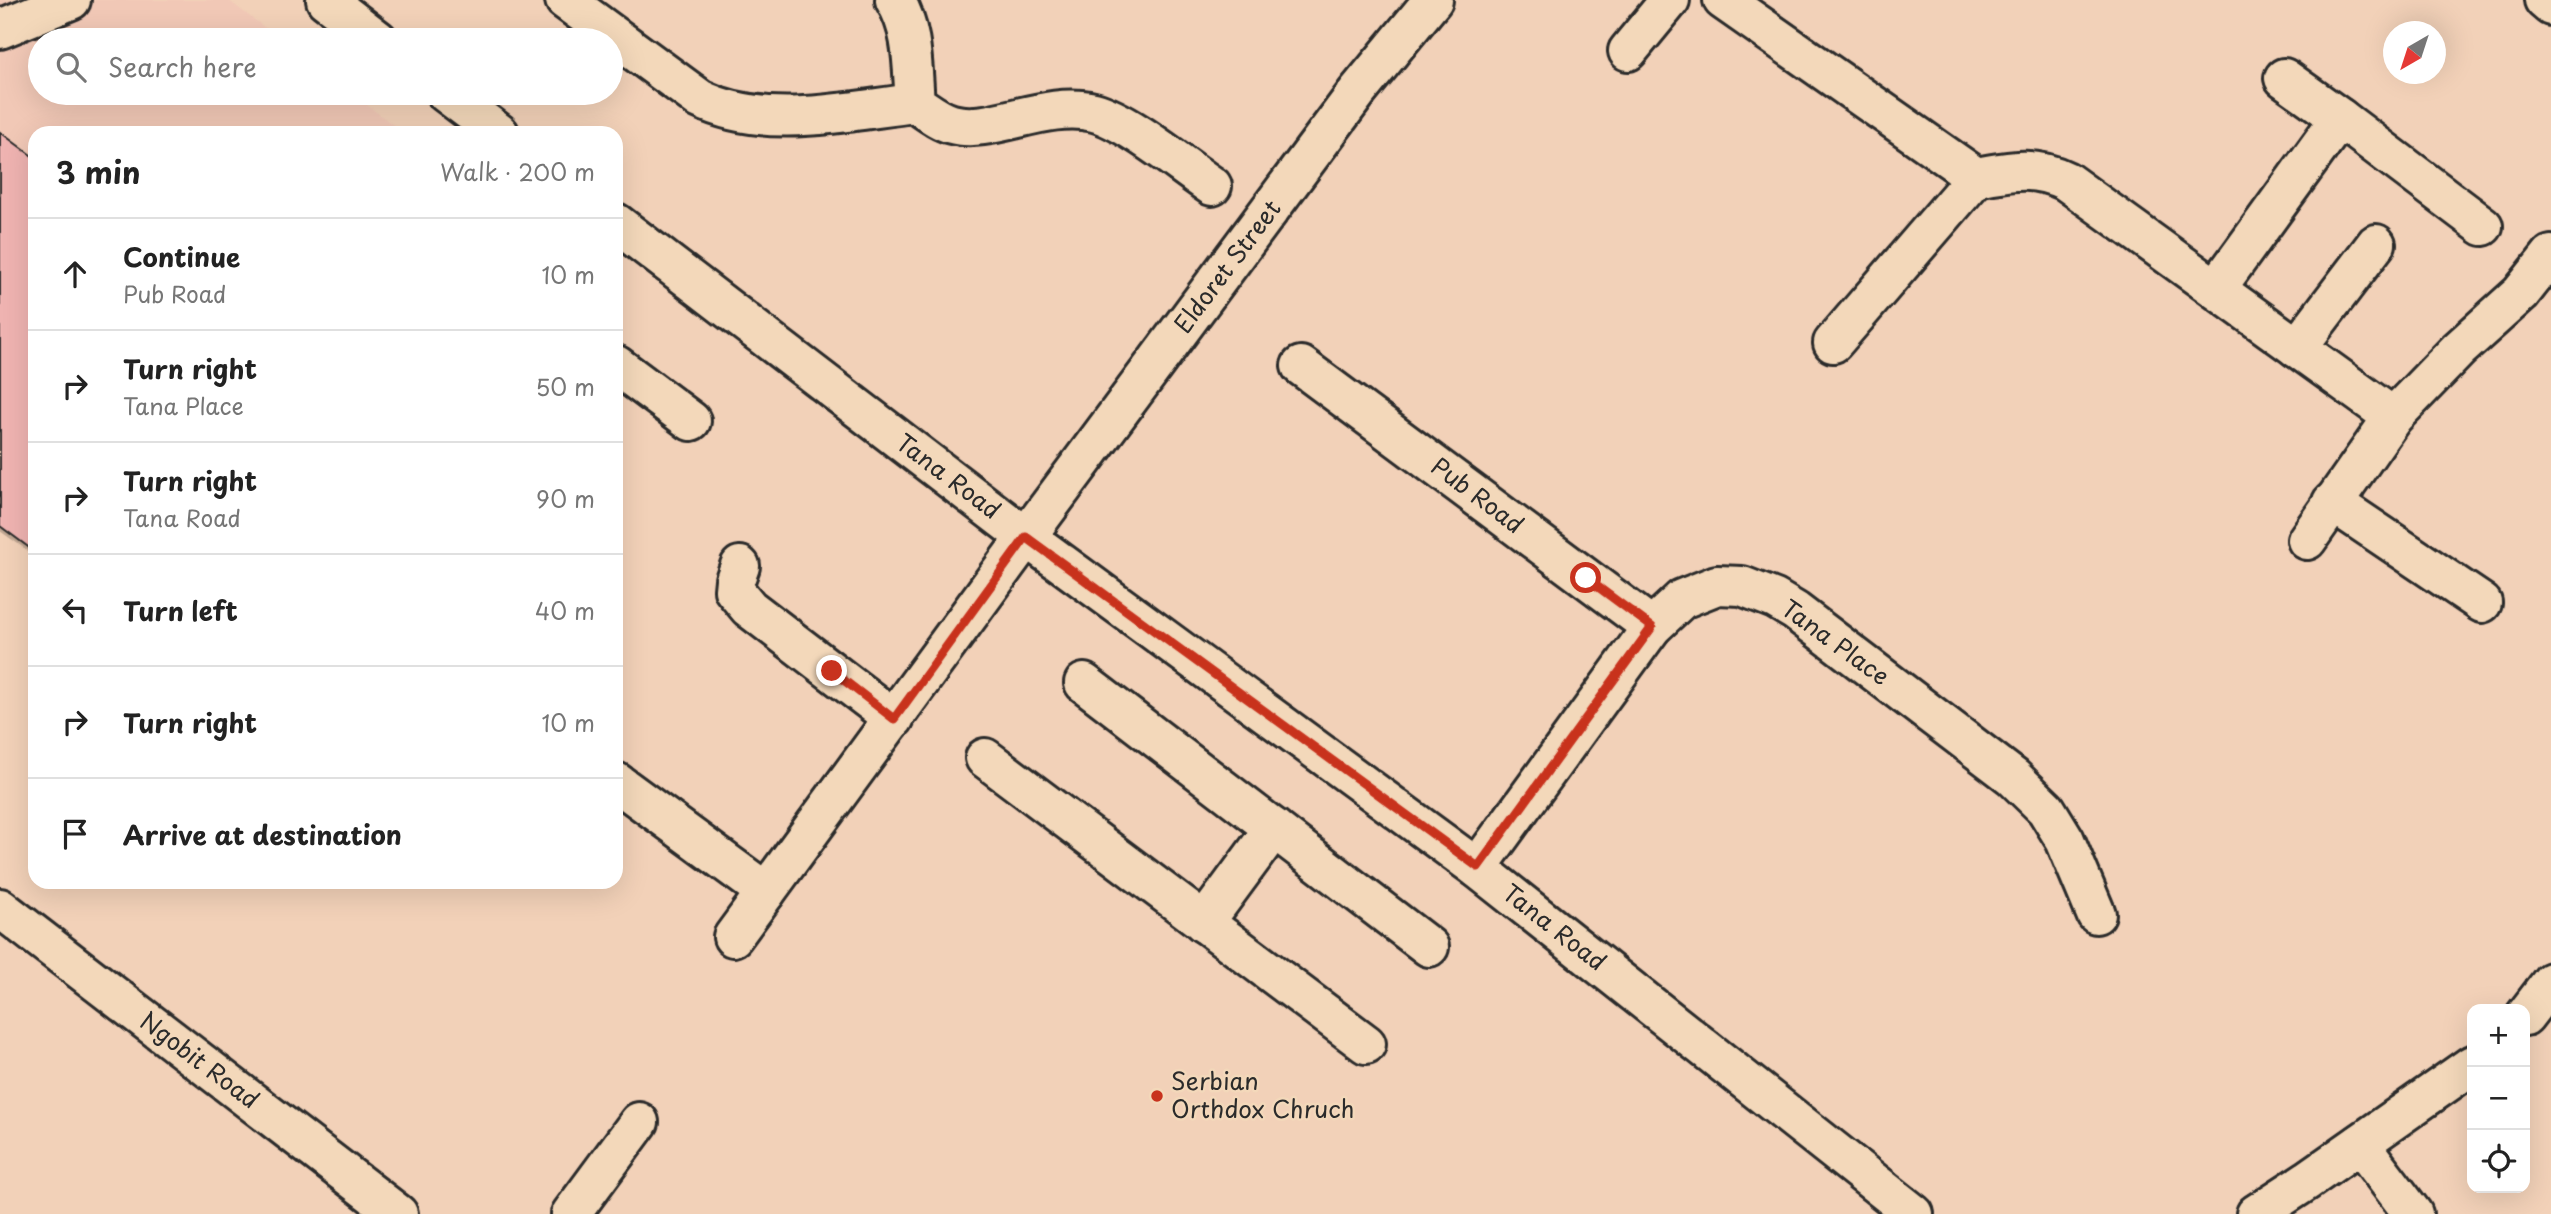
<!DOCTYPE html>
<meta charset="utf-8">
<style>
:root{--surface:#fff;--page:#f6f6f6;--text:#222;--muted:#767676;--line:#e0e0e0}
body{margin:0;font-family:"Playpen Sans",sans-serif;background:var(--page);color:var(--text)}
.controls{position:absolute;right:21px;bottom:21px;display:grid;overflow:hidden;border-radius:14px;box-shadow:0 7px 28px #0002}
.controls button{width:63px;height:63px;display:grid;place-items:center;padding:0;border:0;border-bottom:2px solid var(--line);background:var(--surface);color:var(--text);font:35px sans-serif}
.compass{position:absolute;left:2383px;top:21px;width:63px;height:63px;border-radius:50%;background:var(--surface);box-shadow:0 7px 28px #0002;rotate:219deg}
.stop{position:absolute;width:21px;height:21px;margin:-16px;border:5px solid #c8321e;border-radius:50%;background:#fff}
.stop.end{background:#c8321e;border-color:#fff;box-shadow:0 2px 7px #0008}
.list{margin:0;padding:0;list-style:none}
h2{display:flex;justify-content:space-between;align-items:center;height:91px;margin:0;padding:0 28px;font-size:30px}
h2 small{font-size:23px;font-weight:400;color:var(--muted)}
.list li{display:grid;grid-template-columns:46px 1fr auto;gap:21px;align-items:center;box-sizing:border-box;height:112px;padding:0 28px;border-top:2px solid var(--line)}
.list b{display:block;font-size:26px;white-space:nowrap}
.list p{margin:0;font-size:23px;white-space:nowrap;color:var(--muted)}
.list em{font-size:23px;font-style:normal;color:var(--muted)}
.icon{flex:none;width:38px;height:38px;fill:none;stroke:currentColor;stroke-width:2;stroke-linecap:round;stroke-linejoin:round}
.map{position:relative;flex:none;width:2551px;height:1214px;overflow:hidden}
.search{position:absolute;background:var(--surface);box-shadow:0 7px 28px #0002;left:28px;top:28px;width:595px;height:77px;display:flex;align-items:center;gap:18px;box-sizing:border-box;padding:0 24px;border-radius:38px;color:var(--muted);font-size:26px}
.panel{position:absolute;background:var(--surface);box-shadow:0 7px 28px #0002;left:28px;top:126px;width:595px;height:763px;border-radius:21px}
.map>svg:first-child{display:block}
</style>
<div class="map">
<svg width="2551" height="1214" viewBox="0 0 2551 1214">
<rect width="100%" height="100%" fill="#f2d1b8"/>
<filter id="ink" filterUnits="userSpaceOnUse"><feTurbulence type="fractalNoise" baseFrequency=".0143" numOctaves="2"/><feDisplacementMap in="SourceGraphic" scale="14" xChannelSelector="R" yChannelSelector="G"/><feConvolveMatrix kernelMatrix="1 2 1 2 8 2 1 2 1" color-interpolation-filters="sRGB"/></filter>
<g filter="url(#ink)">
<!-- built -->
<polygon fill="#f1c8b6" points="0,0 228,0 281,40 40,40 40,93 351,93 404,133 35,133 35,552 0,526"/>
<!-- shadow -->
<polygon fill="#0003" points="0,134 35,160 35,556 0,531"/>
<!-- building -->
<polygon fill="#efb3b1" stroke="#2b2b2b" stroke-width="2" points="0,132 35,158 35,552 0,526"/>
<g fill="none" stroke-linecap="round" stroke-linejoin="round">
<defs>
<g id="minor">
<polyline points="326,0 378,40"/>
<path d="M565,0L700,99C766,131 845,111 915,103"/>
<path d="M895,0C914,31 912,67 915,103C926,110 939,121 952,124C991,135 1045,100 1094,112C1128,121 1181,165 1212,186"/>
<path d="M1723,0L1976,177C2011,171 2033,165 2066,181L2393,417"/>
<polyline points="2544,0 2551,6"/>
<polyline points="0,29 71,0"/>
<polyline points="1628,51 1670,0"/>
<polyline points="2284,78 2340,118"/>
<polyline points="446,93 499,133"/>
<polyline points="616,223 1026,537 1477,868 1914,1214"/>
<polyline points="2216,289 2340,118 2483,226"/>
<polyline points="1833,343 1976,177"/>
<polyline points="2297,348 2376,244"/>
<polyline points="616,365 691,421"/>
<polyline points="1301,366 1652,627"/>
<polyline points="2332,502 2482,603"/>
<polyline points="2307,540 2393,417 2459,349 2521,293 2551,255"/>
<polyline points="740,566 735,580 734,590 749,608 894,719"/>
<polyline points="1084,683 1429,947"/>
<polyline points="985,758 1366,1044"/>
<polyline points="616,782 766,892"/>
<polyline points="1477,868 1652,627 1682,599 1717,585 1742,586 1775,599 1795,611 2013,777 2046,809 2065,840 2096,914"/>
<polyline points="0,908 398,1214"/>
<polyline points="1204,923 1274,828"/>
<polyline points="733,937 1026,537 1358,91 1433,0"/>
<polyline points="2525,1016 2551,982"/>
<polyline points="2360,1144 2413,1214"/>
<polyline points="571,1214 639,1122"/>
<polyline points="2256,1214 2308,1180 2472,1065"/>
</g>
</defs>
<!-- minor casing -->
<use href="#minor" stroke="#2b2b2b" stroke-width="44"/>
<!-- minor -->
<use href="#minor" stroke="#f3d8ba" stroke-width="38"/>
</g>
</g>
<g fill="none" stroke-linecap="round" stroke-linejoin="round" filter="url(#ink)">
<!-- route -->
<polyline stroke="#c8321e" stroke-width="9" points="832,671 894,719 1026,537 1478,867 1652,627 1586,578"/>
</g>
<!-- markers -->
<circle fill="#c8321e" stroke="#f3d8ba" stroke-width="2.5" cx="1157" cy="1096" r="7"/>
<g text-anchor="middle" stroke-width="5" stroke-linejoin="round" paint-order="stroke">
<!-- street labels -->
<g font-size="24" fill="#2b2b2b" stroke="#f3d8ba">
<text transform="translate(1228 267) rotate(-53)" y="8">Eldoret Street</text>
<text transform="translate(948 477) rotate(37)" y="8">Tana Road</text>
<text transform="translate(1477 496) rotate(37)" y="8">Pub Road</text>
<text transform="translate(1835 643) rotate(36)" y="8">Tana Place</text>
<text transform="translate(1554 928) rotate(38)" y="8">Tana Road</text>
<text transform="translate(199 1061) rotate(37)" y="8">Ngobit Road</text>
</g>
<!-- poi labels -->
<g font-size="24" fill="#2b2b2b" stroke="#f3d8ba" text-anchor="start">
<text x="1171" y="1090">Serbian<tspan x="1171" dy="28">Orthdox Chruch</tspan></text>
</g>
</g>
</svg>
<div class="controls">
<button>+</button>
<button>−</button>
<button><svg class="icon" aria-label="locate" viewBox="0 0 24 24"><circle cx="12" cy="12" r="6"/><path d="M12 2v4M12 18v4M2 12h4M18 12h4"/></svg></button>
</div>
<svg class="compass" viewBox="-18 -18 36 36"><path d="M0-13l5 13h-10z" fill="#e53935"/><path d="M0 13l5-13h-10z" fill="#767676"/></svg>
<div class="stop" style="left:1586px;top:578px"></div>
<div class="stop end" style="left:832px;top:671px"></div>
<div class="search"><svg class="icon" aria-label="search" viewBox="0 0 24 24"><circle cx="10" cy="10" r="6"/><path d="M15 15l6 6"/></svg>Search here</div>
<section class="panel">
<h2>3 min<small>Walk · 200 m</small></h2>
<ul class="list">
<li><svg class="icon" aria-label="ahead" viewBox="0 0 24 24"><path d="M12 20V5M6 11l6-6 6 6"/></svg><div><b>Continue</b><p>Pub Road</p></div><em>10 m</em></li>
<li><svg class="icon" aria-label="right" viewBox="0 0 24 24"><path d="M7 20v-9h11M14 6l5 5-5 5"/></svg><div><b>Turn right</b><p>Tana Place</p></div><em>50 m</em></li>
<li><svg class="icon" aria-label="right" viewBox="0 0 24 24"><path d="M7 20v-9h11M14 6l5 5-5 5"/></svg><div><b>Turn right</b><p>Tana Road</p></div><em>90 m</em></li>
<li><svg class="icon" aria-label="left" viewBox="0 0 24 24"><path d="M17 20v-9H6M10 6l-5 5 5 5"/></svg><div><b>Turn left</b></div><em>40 m</em></li>
<li><svg class="icon" aria-label="right" viewBox="0 0 24 24"><path d="M7 20v-9h11M14 6l5 5-5 5"/></svg><div><b>Turn right</b></div><em>10 m</em></li>
<li><svg class="icon" aria-label="arrive" viewBox="0 0 24 24"><path d="M6 21V4h12l-3 4 3 4H6"/></svg><div><b>Arrive at destination</b></div></li>
</ul>
</section>
</div>
